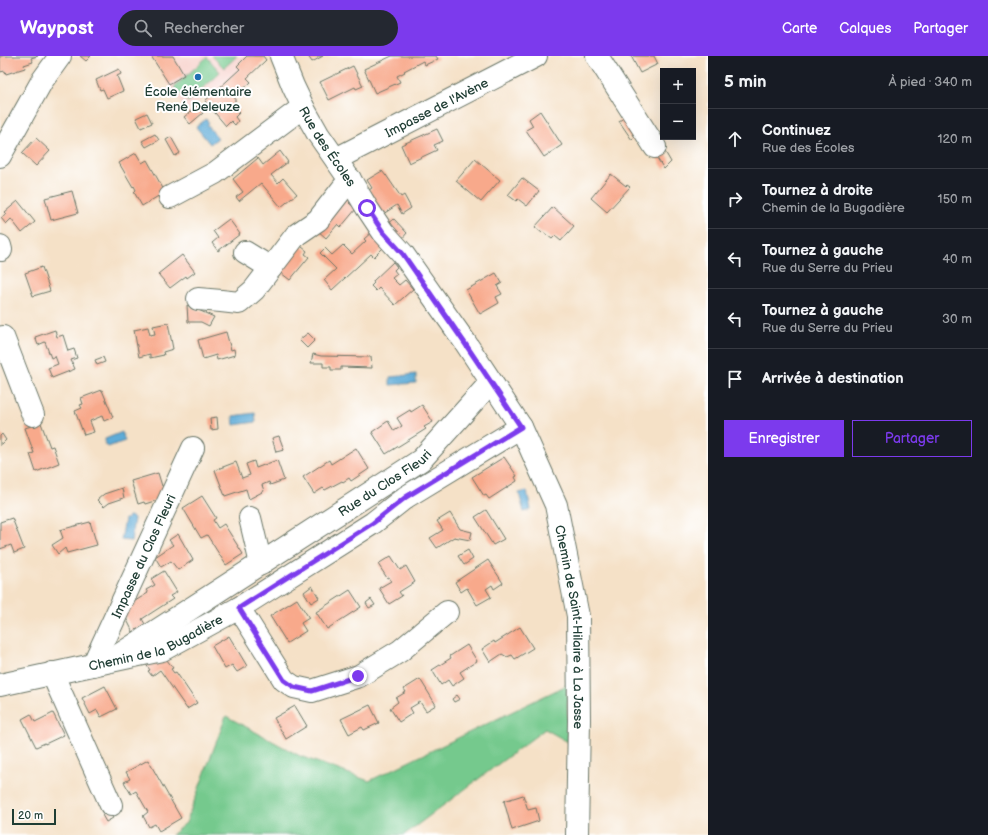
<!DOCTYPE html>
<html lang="fr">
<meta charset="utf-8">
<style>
:root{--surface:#171b24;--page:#242831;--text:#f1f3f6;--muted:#9ea1a6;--line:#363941;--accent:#7c3aed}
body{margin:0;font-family:"Balsamiq Sans",sans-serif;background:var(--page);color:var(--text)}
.controls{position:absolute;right:12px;top:12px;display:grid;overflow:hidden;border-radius:0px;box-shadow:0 4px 16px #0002}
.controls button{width:36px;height:36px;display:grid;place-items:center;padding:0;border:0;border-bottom:1px solid var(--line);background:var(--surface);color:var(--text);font:20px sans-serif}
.scale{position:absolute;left:12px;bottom:10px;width:44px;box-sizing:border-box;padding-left:4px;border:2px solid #1f3d34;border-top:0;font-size:11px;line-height:14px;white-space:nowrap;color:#1f3d34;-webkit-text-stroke:3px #fff;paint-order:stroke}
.stop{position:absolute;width:12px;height:12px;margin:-9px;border:3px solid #7c3aed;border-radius:50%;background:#fff}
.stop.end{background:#7c3aed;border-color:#fff;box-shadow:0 1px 4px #0008}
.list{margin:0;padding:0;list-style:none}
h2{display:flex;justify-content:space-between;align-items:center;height:52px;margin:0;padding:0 16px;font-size:17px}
h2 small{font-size:13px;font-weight:400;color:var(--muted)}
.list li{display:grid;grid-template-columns:26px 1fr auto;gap:12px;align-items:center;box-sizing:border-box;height:60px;padding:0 16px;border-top:1px solid var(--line)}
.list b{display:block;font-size:15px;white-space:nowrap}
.list p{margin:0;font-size:13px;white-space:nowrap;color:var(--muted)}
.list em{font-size:13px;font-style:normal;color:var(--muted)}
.actions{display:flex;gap:8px;padding:12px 16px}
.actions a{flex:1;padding:9px 0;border:1px solid var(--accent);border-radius:0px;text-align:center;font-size:14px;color:var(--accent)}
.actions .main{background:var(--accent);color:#fff}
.icon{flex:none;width:22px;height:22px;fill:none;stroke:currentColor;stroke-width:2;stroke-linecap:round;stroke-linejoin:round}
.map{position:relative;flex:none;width:708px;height:779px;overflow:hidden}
header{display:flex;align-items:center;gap:24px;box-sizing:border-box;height:56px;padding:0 20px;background:var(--accent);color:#fff}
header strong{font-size:19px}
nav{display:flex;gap:22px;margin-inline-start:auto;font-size:14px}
.search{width:280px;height:36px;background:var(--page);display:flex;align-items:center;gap:10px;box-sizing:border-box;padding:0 14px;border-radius:22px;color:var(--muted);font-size:15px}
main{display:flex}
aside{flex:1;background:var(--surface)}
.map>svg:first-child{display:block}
</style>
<header>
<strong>Waypost</strong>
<div class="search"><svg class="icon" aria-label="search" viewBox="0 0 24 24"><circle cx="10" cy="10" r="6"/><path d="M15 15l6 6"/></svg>Rechercher</div>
<nav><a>Carte</a><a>Calques</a><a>Partager</a></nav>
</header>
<main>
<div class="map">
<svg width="708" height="779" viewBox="0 0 708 779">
<rect width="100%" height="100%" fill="#fff"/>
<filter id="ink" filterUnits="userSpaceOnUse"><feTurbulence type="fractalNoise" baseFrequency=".025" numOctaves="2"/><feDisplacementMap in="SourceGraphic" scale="8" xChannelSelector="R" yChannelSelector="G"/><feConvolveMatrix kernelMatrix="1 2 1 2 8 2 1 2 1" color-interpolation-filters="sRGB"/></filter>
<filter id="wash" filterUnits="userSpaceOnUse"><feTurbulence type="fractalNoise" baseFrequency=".012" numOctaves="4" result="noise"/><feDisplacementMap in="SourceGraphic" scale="16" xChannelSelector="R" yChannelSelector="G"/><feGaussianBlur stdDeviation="0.9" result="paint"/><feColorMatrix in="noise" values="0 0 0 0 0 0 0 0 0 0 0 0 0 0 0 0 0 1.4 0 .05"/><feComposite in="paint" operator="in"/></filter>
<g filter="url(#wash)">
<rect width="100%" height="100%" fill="#f5e1c7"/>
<!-- built -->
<polygon fill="#f7d0ca" points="151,0 247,0 237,9 240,13 210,40 208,37 186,56"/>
<!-- green -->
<g fill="#74c98d" stroke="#4a8360">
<polygon points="212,0 237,0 224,12"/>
<polygon points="207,1 220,16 188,46 174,31"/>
<polygon points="567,629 568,686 545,673 404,779 171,779 186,767 226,660 300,700 369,725"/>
</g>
<!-- water -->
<g fill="#5eabd7" stroke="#3e7486">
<polygon points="206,63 209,67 207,69 218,82 210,88 196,71"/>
<polygon points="416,318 416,327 390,329 390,321"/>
<polygon points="255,357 256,366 234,369 233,360"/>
<polygon points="122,376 125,385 108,391 105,388 105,383"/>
<polygon points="527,435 531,454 524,456 519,437"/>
<polygon points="128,460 130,460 134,462 131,485 121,484 125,463 127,463"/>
</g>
<g id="blocks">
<!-- building -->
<g fill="#f8a98b">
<polygon points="0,0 38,0 31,2 33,6 24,9 25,12 6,18 5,15 0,16"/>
<polygon points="80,0 91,0 86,5"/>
<polygon points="151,0 173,0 184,19 169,28"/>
<polygon points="247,0 263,0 266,4 247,22 251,26 235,41 235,50 240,56 235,61 238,65 235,69 231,65 226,70 205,45 240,13 237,10"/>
<polygon points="308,0 323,0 312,6"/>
<polygon points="392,0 436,0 438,3 425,9 423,5 404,15 405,16 397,20 400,26 375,37 364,13"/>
<polygon points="631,0 654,0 658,8 640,17"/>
<polygon points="353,10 363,30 356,33 355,31 329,44 320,26"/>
<polygon points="119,13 121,18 117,20 123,35 107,42 103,33 100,34 96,24"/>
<polygon points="197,50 203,57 190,68 184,61"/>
<polygon points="540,55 562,89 544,101 526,74 533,70 529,63"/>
<polygon points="147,57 152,67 141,72 136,62"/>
<polygon points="630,58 641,74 632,84 619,65"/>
<polygon points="437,73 443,85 434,89 437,94 409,107 401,89"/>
<polygon points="155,78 159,84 146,91 142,85"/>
<polygon points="171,81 180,97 175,100 166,84"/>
<polygon points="36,82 50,95 36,110 22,97"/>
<polygon points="664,94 671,106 664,113 655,99"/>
<polygon points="280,95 288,106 271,119 278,127 283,122 297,138 281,151 261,127 239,145 236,141 243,136 233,123 258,102 263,109"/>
<polygon points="136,97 142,107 147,104 165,136 142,150 134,136 136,134 134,130 133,131 119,107"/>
<polygon points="475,103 500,124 481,146 456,125"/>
<polygon points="382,115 386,120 386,119 401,141 404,139 411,152 402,158 397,149 380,160 372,142 374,141 369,134 372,132 367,124"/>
<polygon points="611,118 626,130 627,129 630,131 607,156 591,142"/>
<polygon points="522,122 539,135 527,150 518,143 516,145 508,139"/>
<polygon points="72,135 78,157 51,164 45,142"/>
<polygon points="349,137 353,143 349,147 356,153 341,171 338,168 326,182 317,174"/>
<polygon points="18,145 35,166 22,177 11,163 6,168 1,162 7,158 5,156"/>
<polygon points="553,151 574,170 561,185 555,180 552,183 543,176 542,177 535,171"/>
<polygon points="229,163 240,178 218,195 212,187 218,182 213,175"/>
<polygon points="394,163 407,177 401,184 387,169"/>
<polygon points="372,176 385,190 374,201 371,198 332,234 324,224 336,213 320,197 325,192 332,199 343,189 352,198 366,185 364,183"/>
<polygon points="296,186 307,195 305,198 309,201 290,224 281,217 280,219 277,217"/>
<polygon points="182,199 195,216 187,222 186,220 170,232 158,218"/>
<polygon points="393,206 397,211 394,214 397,218 392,222 399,229 405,224 413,233 395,249 379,232 376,235 371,230 374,227 373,225"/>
<polygon points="42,211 50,235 33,240 25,217"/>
<polygon points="496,217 502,227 497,230 502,238 496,241 499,247 480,258 466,234"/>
<polygon points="187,249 214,261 209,270 201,266 188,266"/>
<polygon points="168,267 173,293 163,296 164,299 150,302 150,298 139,301 134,274 148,271 150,279 155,278 153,270"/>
<polygon points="55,274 57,281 63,279 68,295 74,293 77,302 71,304 75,313 52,322 48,312 58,308 55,300 51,302 45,286 38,289 35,281"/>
<polygon points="226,276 231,294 234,293 235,299 217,304 216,299 203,303 198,284"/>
<polygon points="308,277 315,284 307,292 299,284"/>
<polygon points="313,298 321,300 371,301 372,312 341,311 341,314 331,314 331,311 323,311 323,307 311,307"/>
<polygon points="103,301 105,306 97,309 95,304"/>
<polygon points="102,334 113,361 104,365 102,360 90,365 94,376 84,379 75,355 82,352 80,349 83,348 81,342"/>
<polygon points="422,349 433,366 424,371 426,373 386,398 372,376 388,365 394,375 402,370 397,362 410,354 411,356"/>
<polygon points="217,361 218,373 211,374 210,362"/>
<polygon points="41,367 50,391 53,390 59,407 36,416 30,398 34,397 25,372"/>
<polygon points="2,378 6,384 0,390 0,380"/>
<polygon points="279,380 284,394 276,396 272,382"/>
<polygon points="356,392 369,413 351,425 349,422 343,426 342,425 325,434 323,432 314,438 303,421 329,404 331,408"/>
<polygon points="504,401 517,420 515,421 517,425 489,443 486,439 484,440 472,421"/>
<polygon points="277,404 284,424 270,429 269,426 262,429 264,435 249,443 246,433 225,440 215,414 236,406 242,422 250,419 246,408 254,405 256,412"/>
<polygon points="158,417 162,430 168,429 161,443 145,448 144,446 138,448 131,425"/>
<polygon points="122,432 124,442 109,447 104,451 97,444 104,438"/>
<polygon points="202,440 216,462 213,464 218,472 224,468 243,498 226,509 207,479 201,482 183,452"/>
<polygon points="486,454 504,483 493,489 475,461"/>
<polygon points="450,457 460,473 472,476 470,484 454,481 437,492 430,482 443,474 437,465"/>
<polygon points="12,462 24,493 14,497 11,489 0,493 0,466"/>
<polygon points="90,466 97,489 67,497 65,492 58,498 52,489 63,482 60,474"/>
<polygon points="178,478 193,504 178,514 171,505 161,511 155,501 173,489 169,484"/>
<polygon points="468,494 473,503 464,509 458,500"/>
<polygon points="391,500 400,514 406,510 415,526 399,536 402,540 389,548 379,532 391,525 389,521 387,522 378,508"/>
<polygon points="488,504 503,527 494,533 492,529 486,533 491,541 477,549 467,532 461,536 455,526"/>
<polygon points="164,515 177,536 170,540 173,543 142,563 145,568 133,576 123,556 127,550 148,537 146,534 155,529 151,523"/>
<polygon points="312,530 319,542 311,547 304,536"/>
<polygon points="350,534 361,551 327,573 316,556"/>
<polygon points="297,543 309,562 301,567 306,575 287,587 270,560"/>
<polygon points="371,543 375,549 369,552 366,547"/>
<polygon points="520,571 533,592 515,603 512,599 507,601 502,598 490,606 482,593 494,585 495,587"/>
<polygon points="229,580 247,610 237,616 232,609 225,613 212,590"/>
<polygon points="467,589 477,605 460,616 464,622 452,630 448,624 441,629 432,614 451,602 450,600"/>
<polygon points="164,600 173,612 171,613 174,617 176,616 197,647 187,653 160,614 152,620 148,615 150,614 145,607"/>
<polygon points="420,623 436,649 426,655 420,646 410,652 413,657 399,666 390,652 398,646 396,642 406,636 404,633"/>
<polygon points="105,630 117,653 101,661 97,654 90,658 82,642"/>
<polygon points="457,639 460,643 454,646 452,643"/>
<polygon points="370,649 379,667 364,674 362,671 349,678 341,663"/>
<polygon points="295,650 307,670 286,683 274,662"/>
<polygon points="53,657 64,679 45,688 45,687 36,691 22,663 31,658 35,666"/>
<polygon points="148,704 181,762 159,775 155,768 149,771 143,760 148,756 136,735 131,738 124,726 130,723 126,716"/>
<polygon points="523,739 528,754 536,752 539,765 512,774 504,745"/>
<polygon points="110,755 113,762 106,766 102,759"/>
</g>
</g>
</g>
<g filter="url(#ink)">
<use href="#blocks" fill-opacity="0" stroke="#6a7667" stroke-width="1"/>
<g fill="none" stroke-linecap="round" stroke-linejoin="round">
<defs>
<g id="minor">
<path id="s1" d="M281,0L293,30L305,55L318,78L352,127L367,152L383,176L403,198L465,286L521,371L556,449L578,560L579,664L577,779"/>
<polyline points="597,0 655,91"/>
<polyline points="0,100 42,25 60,0"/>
<path id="s2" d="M336,103L536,0"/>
<polyline points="170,141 215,117 303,51"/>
<polyline points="0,190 1,194"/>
<polyline points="245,196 271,212"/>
<polyline points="198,243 221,245 239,247 254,234 296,179 318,164 350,123"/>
<polyline points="0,282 3,281 33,359"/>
<polyline points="250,462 261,508"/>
<polyline points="239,552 284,624 294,631 312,635 359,620 400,595 447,556"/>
<path id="s3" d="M122,597L421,404L491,326"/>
<path id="s4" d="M93,609L193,392"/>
<polyline points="52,617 111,749"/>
<path id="s5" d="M0,629L162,594L239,552L373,467L406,441L521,371"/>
</g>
</defs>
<!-- minor casing -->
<use href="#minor" stroke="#6a7667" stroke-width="24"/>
<!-- minor -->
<use href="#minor" stroke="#fff" stroke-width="22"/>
</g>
</g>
<g fill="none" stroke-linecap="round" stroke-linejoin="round" filter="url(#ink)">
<!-- route -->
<polyline stroke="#7c3aed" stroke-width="5" points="358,620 312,635 294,631 284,624 239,552 373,467 406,441 521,371 464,286 403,198 383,176 367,152"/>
</g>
<!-- markers -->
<circle fill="#1f6fb2" stroke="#fff" stroke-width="1.5" cx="198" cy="21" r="4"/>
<g text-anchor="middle" stroke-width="4" stroke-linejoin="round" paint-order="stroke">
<!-- poi labels -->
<g font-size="13" fill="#1f3d34" stroke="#fff">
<text x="198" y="40">École élémentaire<tspan x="198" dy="15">René Deleuze</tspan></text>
</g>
<!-- street labels -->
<g font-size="13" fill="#1f3d34" stroke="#fff">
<text dy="5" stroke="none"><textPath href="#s2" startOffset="113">Impasse de l'Avène</textPath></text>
<text dy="5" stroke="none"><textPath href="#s1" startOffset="102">Rue des Écoles</textPath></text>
<text dy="5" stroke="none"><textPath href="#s3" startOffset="313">Rue du Clos Fleuri</textPath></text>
<text dy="5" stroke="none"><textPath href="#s4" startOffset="120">Impasse du Clos Fleuri</textPath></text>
<text dy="5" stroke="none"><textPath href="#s1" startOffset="652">Chemin de Saint-Hilaire à La Jasse</textPath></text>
<text dy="5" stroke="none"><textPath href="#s5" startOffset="162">Chemin de la Bugadière</textPath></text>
</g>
</g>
</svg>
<div class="controls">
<button>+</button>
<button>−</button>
</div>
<div class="scale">20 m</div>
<div class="stop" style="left:367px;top:152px"></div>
<div class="stop end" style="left:358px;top:620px"></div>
</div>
<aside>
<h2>5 min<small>À pied · 340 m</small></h2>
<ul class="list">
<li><svg class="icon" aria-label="ahead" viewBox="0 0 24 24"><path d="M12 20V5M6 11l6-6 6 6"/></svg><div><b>Continuez</b><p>Rue des Écoles</p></div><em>120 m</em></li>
<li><svg class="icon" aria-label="right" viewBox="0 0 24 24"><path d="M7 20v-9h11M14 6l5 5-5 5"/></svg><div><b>Tournez à droite</b><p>Chemin de la Bugadière</p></div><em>150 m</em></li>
<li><svg class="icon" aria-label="left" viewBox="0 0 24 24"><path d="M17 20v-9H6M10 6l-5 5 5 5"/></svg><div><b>Tournez à gauche</b><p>Rue du Serre du Prieu</p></div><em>40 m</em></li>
<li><svg class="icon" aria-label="left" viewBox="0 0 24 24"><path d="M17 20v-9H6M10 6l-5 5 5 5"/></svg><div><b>Tournez à gauche</b><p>Rue du Serre du Prieu</p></div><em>30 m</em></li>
<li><svg class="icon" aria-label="arrive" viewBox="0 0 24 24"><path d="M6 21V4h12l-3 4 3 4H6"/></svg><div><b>Arrivée à destination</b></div></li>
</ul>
<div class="actions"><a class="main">Enregistrer</a><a>Partager</a></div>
</aside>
</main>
